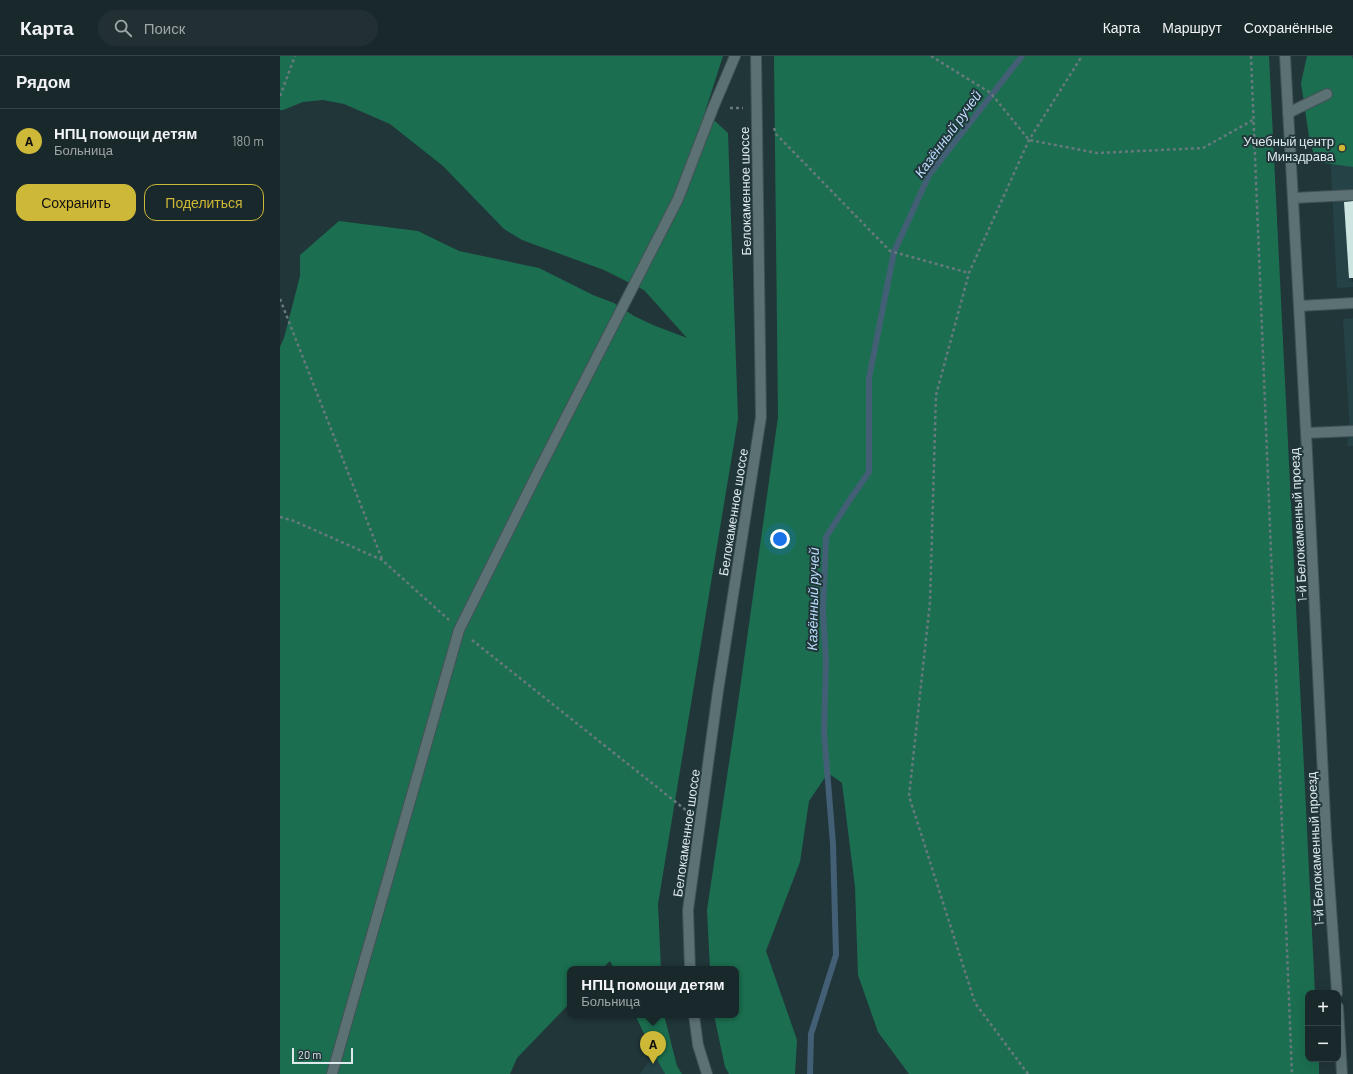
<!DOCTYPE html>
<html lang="ru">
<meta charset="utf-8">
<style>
:root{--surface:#19282b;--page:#223033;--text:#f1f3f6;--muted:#9fa6a9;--line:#374447;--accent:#ceb837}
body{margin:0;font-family:Barlow,sans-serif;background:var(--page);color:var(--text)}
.controls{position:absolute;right:12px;bottom:12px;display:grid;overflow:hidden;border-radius:8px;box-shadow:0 4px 16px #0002}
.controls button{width:36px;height:36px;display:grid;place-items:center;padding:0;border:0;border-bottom:1px solid var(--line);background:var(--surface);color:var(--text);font:20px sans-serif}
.scale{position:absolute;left:12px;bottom:10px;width:61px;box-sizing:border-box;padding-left:4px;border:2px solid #dde9eb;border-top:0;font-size:11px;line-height:14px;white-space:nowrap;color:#dde9eb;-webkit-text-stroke:3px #213639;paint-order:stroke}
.you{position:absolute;left:500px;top:483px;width:14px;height:14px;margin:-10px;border:3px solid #fff;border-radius:50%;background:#1a73e8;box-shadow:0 0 0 6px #1a73e833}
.badge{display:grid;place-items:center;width:26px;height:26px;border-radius:50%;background:var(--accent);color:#111;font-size:13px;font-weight:700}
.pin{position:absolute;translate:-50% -33px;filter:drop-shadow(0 1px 2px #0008)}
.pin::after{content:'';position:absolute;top:21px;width:14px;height:12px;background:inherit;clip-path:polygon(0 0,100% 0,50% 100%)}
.popup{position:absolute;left:287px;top:910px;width:172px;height:52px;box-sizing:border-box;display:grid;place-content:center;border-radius:8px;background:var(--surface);filter:drop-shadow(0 1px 3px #0005);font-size:13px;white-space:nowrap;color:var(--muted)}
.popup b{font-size:15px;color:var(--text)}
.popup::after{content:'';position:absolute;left:50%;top:100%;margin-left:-8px;border:8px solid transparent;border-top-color:var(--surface)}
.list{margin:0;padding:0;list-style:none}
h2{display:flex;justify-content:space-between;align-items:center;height:52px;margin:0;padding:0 16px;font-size:17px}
h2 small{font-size:13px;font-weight:400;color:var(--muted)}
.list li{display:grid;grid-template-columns:26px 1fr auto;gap:12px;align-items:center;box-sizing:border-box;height:64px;padding:0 16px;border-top:1px solid var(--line)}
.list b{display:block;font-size:15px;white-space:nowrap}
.list p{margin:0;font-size:13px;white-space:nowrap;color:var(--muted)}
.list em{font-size:13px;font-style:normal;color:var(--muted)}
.actions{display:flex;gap:8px;padding:12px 16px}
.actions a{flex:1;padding:9px 0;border:1px solid var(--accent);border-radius:12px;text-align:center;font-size:14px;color:var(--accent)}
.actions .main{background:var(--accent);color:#111}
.icon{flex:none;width:22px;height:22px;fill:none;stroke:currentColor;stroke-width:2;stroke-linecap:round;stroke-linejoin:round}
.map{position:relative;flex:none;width:1073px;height:1018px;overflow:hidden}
header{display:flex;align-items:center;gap:24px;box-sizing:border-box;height:56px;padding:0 20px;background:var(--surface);border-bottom:1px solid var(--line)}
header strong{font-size:19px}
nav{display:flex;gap:22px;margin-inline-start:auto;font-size:14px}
.search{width:280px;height:36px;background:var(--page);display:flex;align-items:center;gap:10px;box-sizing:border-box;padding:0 14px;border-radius:22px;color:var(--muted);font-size:15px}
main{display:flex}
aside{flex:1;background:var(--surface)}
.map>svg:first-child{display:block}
</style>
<header>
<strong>Карта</strong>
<div class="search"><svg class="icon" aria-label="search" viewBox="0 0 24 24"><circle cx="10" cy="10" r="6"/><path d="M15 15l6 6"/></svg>Поиск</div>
<nav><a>Карта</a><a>Маршрут</a><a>Сохранённые</a></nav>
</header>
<main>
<aside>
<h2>Рядом<small></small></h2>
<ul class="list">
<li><span class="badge">A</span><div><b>НПЦ помощи детям</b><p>Больница</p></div><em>180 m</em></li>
</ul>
<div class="actions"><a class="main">Сохранить</a><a>Поделиться</a></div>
</aside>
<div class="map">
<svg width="1073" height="1018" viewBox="0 0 1073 1018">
<defs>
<filter id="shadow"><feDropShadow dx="3.5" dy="3.5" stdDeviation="1" flood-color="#0009"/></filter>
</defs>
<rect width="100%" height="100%" fill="#213639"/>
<!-- built -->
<g fill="#254246">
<polygon points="1045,0 1073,0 1073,231 1057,232"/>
<polygon points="1073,262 1073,390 1067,390 1070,375 1063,263"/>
<polygon points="374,998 385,1018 360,1018"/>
</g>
<!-- forest -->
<g fill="#1b6f50">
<polygon points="0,0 443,0 425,56 448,77 458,363 378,848 381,913 334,913 330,905 322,913 290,913 290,947 237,1002 230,1018 0,1018 0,291 4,282 20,220 20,199 59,165 138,175 179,195 259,212 313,239 334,247 354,260 373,269 407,282 364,234 324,214 242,184 224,173 163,110 110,68 64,48 43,44 23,46 3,54 0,54"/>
<polygon points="494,0 989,0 1035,937 1028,937 1028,1003 1039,1003 1039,1018 629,1018 598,976 578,919 575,831 562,727 548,717 529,745 520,806 486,895 517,984 515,1018 449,1018 445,1011 434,959 456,959 456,913 430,913 427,854 458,647 498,361"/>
<polygon points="1027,0 1072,0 1073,4 1073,111 1037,106 1030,87 1021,27"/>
<polygon points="355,959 384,959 397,1010 402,1018 385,1018 374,998"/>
</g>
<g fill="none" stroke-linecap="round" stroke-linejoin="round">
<!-- stream -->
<polyline stroke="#435f75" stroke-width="6" points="530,1018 531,978 556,899 553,788 544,676 546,606 543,555 546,481 569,445 589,416 589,322 614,196 649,119 742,0"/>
</g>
<!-- building -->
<polygon fill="#cce5e1" filter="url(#shadow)" points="1073,145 1073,222 1069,222 1064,146"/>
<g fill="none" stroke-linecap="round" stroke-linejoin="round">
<defs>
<g id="minor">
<polyline points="1005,0 1026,377 1046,780 1057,937"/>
<polyline points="1008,57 1047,38"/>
<polyline points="1013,142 1073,139"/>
<polyline points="1019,250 1073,247"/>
<polyline points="1026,377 1073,375"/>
<polyline points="410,913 408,854 438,635 481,361 476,0"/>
<polyline points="1058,951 1062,1018"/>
<polyline points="414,959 418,989 427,1018"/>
<polyline points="52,1018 179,574 259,414 398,143 433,52 455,0"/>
</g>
</defs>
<!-- minor casing -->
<use href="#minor" stroke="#405255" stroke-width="12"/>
<!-- path -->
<g stroke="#67797c" stroke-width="2.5" stroke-dasharray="3 3" stroke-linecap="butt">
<polyline points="651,0 709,36 714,41 749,84 817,97 923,92 973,64"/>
<polyline points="971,0 1012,1018"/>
<polyline points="0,40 15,0"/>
<polyline points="450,52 463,52"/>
<polyline points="494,72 496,78 610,195 689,217"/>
<polyline points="0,243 102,503"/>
<polyline points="0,461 14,465 102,504 169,564"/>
<polyline points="192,584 407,755"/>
<polyline points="748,1018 695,947 629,740 650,546 656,339 689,217 749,84 802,0"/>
</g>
<!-- minor -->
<use href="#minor" stroke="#5b7174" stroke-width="10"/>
</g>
<!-- markers -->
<circle fill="#ceb837" stroke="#213639" stroke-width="1.5" cx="1062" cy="92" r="4"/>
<g text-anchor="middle" stroke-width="4" stroke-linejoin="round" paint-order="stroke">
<!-- poi labels -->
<g font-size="13" fill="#dde9eb" stroke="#213639" text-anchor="end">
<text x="1054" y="90">Учебный центр<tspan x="1054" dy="15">Минздрава</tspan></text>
</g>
<!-- street labels -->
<g font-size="13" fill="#dde9eb" stroke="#213639">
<text transform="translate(465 135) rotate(-91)" y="5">Белокаменное шоссе</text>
<text transform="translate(453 456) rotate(-81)" y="5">Белокаменное шоссе</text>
<text transform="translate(1018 469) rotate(-93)" y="5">1-й Белокаменный проезд</text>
<text transform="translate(406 777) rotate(-82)" y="5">Белокаменное шоссе</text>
<text transform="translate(1035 793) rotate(-93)" y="5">1-й Белокаменный проезд</text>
</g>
<!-- water labels -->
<g font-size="14" font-style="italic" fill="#badbfd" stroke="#213639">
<text transform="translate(668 78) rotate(-54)" y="5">Казённый ручей</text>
<text transform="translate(533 543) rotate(-89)" y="5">Казённый ручей</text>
</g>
</g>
</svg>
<div class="controls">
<button>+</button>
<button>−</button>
</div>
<div class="scale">20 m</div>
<div class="you"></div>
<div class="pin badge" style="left:373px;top:1008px">A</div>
<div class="popup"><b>НПЦ помощи детям</b>Больница</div>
</div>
</main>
